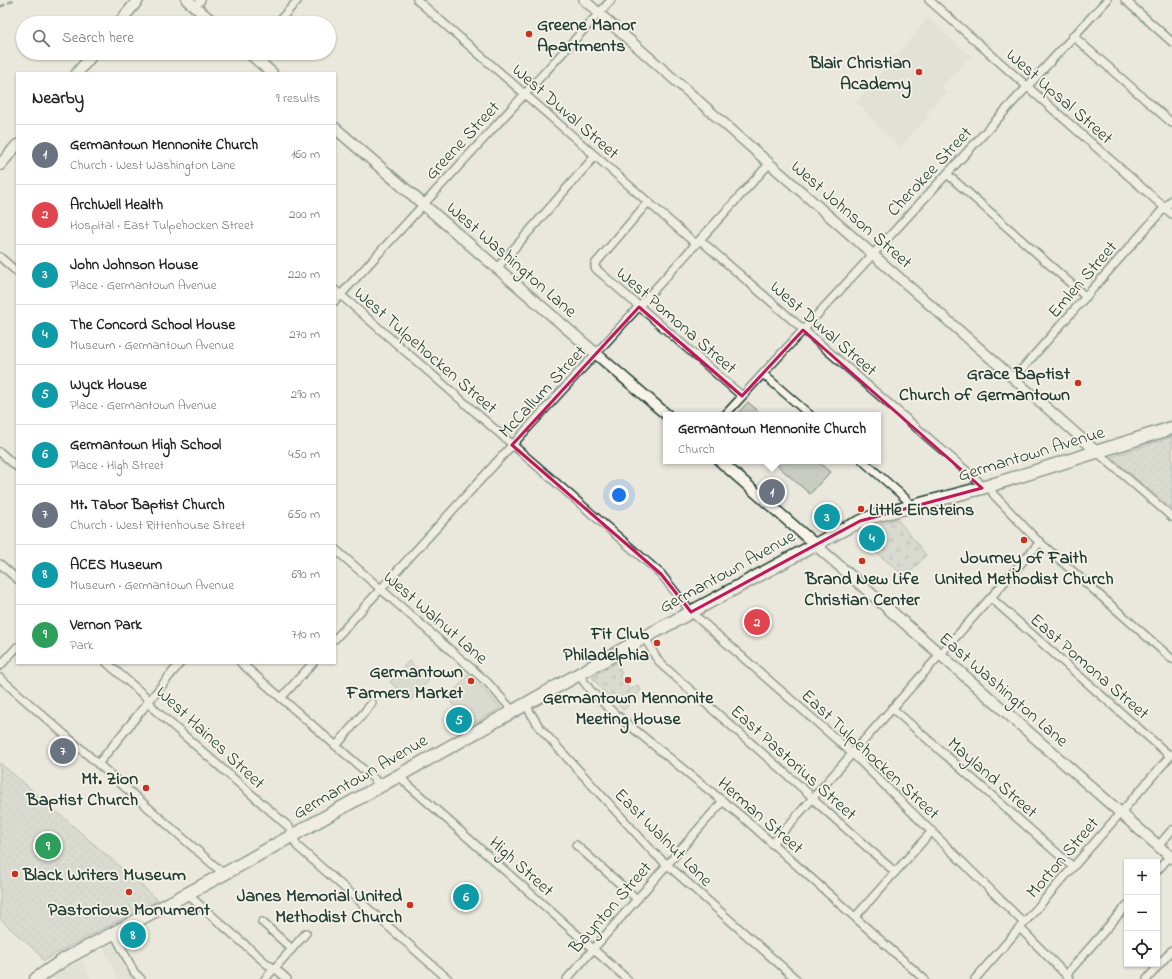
<!DOCTYPE html>
<meta charset="utf-8">
<style>
:root{--surface:#fff;--page:#f6f6f6;--text:#222;--muted:#767676;--line:#e0e0e0;--accent:#c8321e}
body{margin:0;font-family:"Indie Flower",sans-serif;background:var(--page);color:var(--text)}
.controls{position:absolute;right:12px;bottom:12px;display:grid;overflow:hidden;border-radius:0px;box-shadow:0 1px 3px #0004}
.controls button{width:36px;height:36px;display:grid;place-items:center;padding:0;border:0;border-bottom:1px solid var(--line);background:var(--surface);color:var(--text);font:20px sans-serif}
.you{position:absolute;left:619px;top:495px;width:14px;height:14px;margin:-10px;border:3px solid #fff;border-radius:50%;background:#1a73e8;box-shadow:0 0 0 6px #1a73e833}
.badge{display:grid;place-items:center;width:26px;height:26px;border-radius:50%;background:var(--accent);color:#fff;font-size:13px;font-weight:700}
.pin{position:absolute;translate:-50% -50%;border:2px solid #fff;box-shadow:0 1px 4px #0006}
.popup{position:absolute;left:663px;top:412px;width:218px;height:52px;box-sizing:border-box;display:grid;place-content:center;border-radius:0px;background:var(--surface);filter:drop-shadow(0 1px 3px #0005);font-size:13px;white-space:nowrap;color:var(--muted)}
.popup b{font-size:15px;color:var(--text)}
.popup::after{content:'';position:absolute;left:50%;top:100%;margin-left:-8px;border:8px solid transparent;border-top-color:var(--surface)}
.list{margin:0;padding:0;list-style:none}
h2{display:flex;justify-content:space-between;align-items:center;height:52px;margin:0;padding:0 16px;font-size:17px}
h2 small{font-size:13px;font-weight:400;color:var(--muted)}
.list li{display:grid;grid-template-columns:26px 1fr auto;gap:12px;align-items:center;box-sizing:border-box;height:60px;padding:0 16px;border-top:1px solid var(--line)}
.list b{display:block;font-size:15px;white-space:nowrap}
.list p{margin:0;font-size:13px;white-space:nowrap;color:var(--muted)}
.list em{font-size:13px;font-style:normal;color:var(--muted)}
.icon{flex:none;width:22px;height:22px;fill:none;stroke:currentColor;stroke-width:2;stroke-linecap:round;stroke-linejoin:round}
.map{position:relative;flex:none;width:1172px;height:979px;overflow:hidden}
.search{position:absolute;background:var(--surface);box-shadow:0 1px 3px #0004;left:16px;top:16px;width:320px;height:44px;display:flex;align-items:center;gap:10px;box-sizing:border-box;padding:0 14px;border-radius:22px;color:var(--muted);font-size:15px}
.panel{position:absolute;background:var(--surface);box-shadow:0 1px 3px #0004;left:16px;top:72px;width:320px;height:592px;border-radius:0px}
.map>svg:first-child{display:block}
</style>
<div class="map">
<svg width="1172" height="979" viewBox="0 0 1172 979">
<defs>
<pattern id="cemetery-stones" width="16" height="16" patternUnits="userSpaceOnUse"><rect width="16" height="16" fill="#c8ccc1"/><path d="M2 7V4a2 2 0 0 1 4 0v3zM10 15v-3a2 2 0 0 1 4 0v3z" fill="#abb0a6"/></pattern>
<pattern id="park-dots" width="8" height="8" patternUnits="userSpaceOnUse"><rect width="8" height="8" fill="#c8ccc1"/><path d="M2 2h.1M6 6h.1" fill="none" stroke="#abb0a6" stroke-width="1.8" stroke-linecap="round"/></pattern>
</defs>
<rect width="100%" height="100%" fill="#eae8dd"/>
<filter id="ink" filterUnits="userSpaceOnUse"><feTurbulence type="fractalNoise" baseFrequency=".025" numOctaves="2"/><feDisplacementMap in="SourceGraphic" scale="8" xChannelSelector="R" yChannelSelector="G"/><feConvolveMatrix kernelMatrix="1 2 1 2 8 2 1 2 1" color-interpolation-filters="sRGB"/></filter>
<g filter="url(#ink)">
<!-- built -->
<g fill="#d9dacf">
<polygon points="928,18 971,56 941,87 947,93 927,112 930,114 900,147 878,128 867,112 856,103"/>
<polygon points="114,943 129,973 135,979 118,979 104,949"/>
<polygon points="81,960 89,975 88,976 91,979 50,979 61,971"/>
</g>
<!-- green -->
<g fill="#c8ccc1" stroke="#74847a">
<polygon points="748,402 763,415 736,415"/>
<polygon points="772,461 817,461 830,472 810,494"/>
<polygon points="409,661 429,680 411,700 390,682"/>
<polygon points="468,675 483,688 501,708 470,725 448,698"/>
</g>
<!-- cemetery -->
<g fill="url(#cemetery-stones)" stroke="#74847a">
<polygon points="897,519 926,555 906,577 865,543 859,530"/>
<polygon points="616,663 622,673 619,675 630,690 638,685 641,690 624,710 603,691 592,677"/>
</g>
<!-- park -->
<g fill="url(#park-dots)" stroke="#74847a">
<polygon points="1172,437 1172,509 1111,457"/>
<polygon points="0,763 19,779 158,900 53,955 44,961 39,954 0,919"/>
</g>
<g fill="none" stroke-linecap="round" stroke-linejoin="round">
<defs>
<g id="minor">
<polyline points="417,0 696,244"/>
<polyline points="929,0 1172,214"/>
<polyline points="1125,0 1172,42"/>
<polyline points="195,7 201,0"/>
<polyline points="277,23 298,0"/>
<polyline points="1073,36 1172,123"/>
<polyline points="947,174 1086,297"/>
<polyline points="648,202 595,264 595,268 742,396"/>
<polyline points="700,240 978,481 982,488"/>
<polyline points="0,257 17,272"/>
<polyline points="497,268 595,156"/>
<polyline points="335,290 661,574 691,612 852,753 1024,923"/>
<polyline points="335,301 611,0"/>
<polyline points="763,374 810,415"/>
<polyline points="1014,378 1158,215 1172,200"/>
<polyline points="725,415 1107,0"/>
<polyline points="0,452 17,467"/>
<polyline points="1097,452 1172,517"/>
<polyline points="863,461 905,498 912,507"/>
<polyline points="989,486 994,495 1035,538 1172,659"/>
<polyline points="335,549 488,683 513,711"/>
<polyline points="0,564 17,579"/>
<polyline points="991,598 1170,756"/>
<polyline points="645,637 655,656 662,665 809,794 816,802 895,872"/>
<polyline points="335,639 770,163"/>
<polyline points="107,663 145,696 155,710 289,827 291,831 297,846 448,979"/>
<polyline points="241,663 381,785"/>
<polyline points="0,666 17,647"/>
<polyline points="578,674 591,691 614,713 746,820 924,979"/>
<polyline points="0,678 224,874"/>
<polyline points="281,698 313,663"/>
<polyline points="525,704 540,728 654,853 796,979"/>
<polyline points="892,708 1073,867"/>
<polyline points="336,746 372,703"/>
<polyline points="98,764 180,663"/>
<polyline points="399,775 406,783 627,979"/>
<polyline points="772,844 1040,542"/>
<polyline points="576,845 637,899"/>
<polyline points="1158,846 1172,830"/>
<polyline points="1157,871 1170,856"/>
<polyline points="187,894 267,964 277,970 287,979"/>
<polyline points="855,917 932,831"/>
<polyline points="262,922 292,949"/>
<polyline points="1020,928 1070,979"/>
<polyline points="114,933 134,972 141,979"/>
<polyline points="1066,975 1127,905"/>
<polyline points="265,979 306,933"/>
<polyline points="567,979 723,801"/>
<polyline points="975,979 1172,754"/>
<polyline points="1147,979 1172,950"/>
</g>
<polyline id="tertiary" points="584,0 1097,452"/>
<g id="secondary">
<polyline points="187,0 214,23"/>
<polyline points="119,23 138,0"/>
<polyline points="249,53 272,73"/>
<polyline points="77,73 94,53"/>
<polyline points="335,128 667,415"/>
<polyline points="0,165 17,145"/>
<polyline points="720,461 1172,858"/>
</g>
<polyline id="primary" points="36,979 65,959 224,874 645,637 846,528 871,517 982,488 1172,428"/>
</defs>
<!-- minor casing -->
<use href="#minor" stroke="#1f3d34" stroke-width="10"/>
<!-- tertiary casing -->
<use href="#tertiary" stroke="#1f3d34" stroke-width="12"/>
<!-- secondary casing -->
<use href="#secondary" stroke="#1f3d34" stroke-width="13"/>
<!-- primary casing -->
<use href="#primary" stroke="#1f3d34" stroke-width="15"/>
<!-- minor -->
<use href="#minor" stroke="#f7f3e8" stroke-width="7"/>
<!-- tertiary -->
<use href="#tertiary" stroke="#f7f3e8" stroke-width="9"/>
<!-- secondary -->
<use href="#secondary" stroke="#f7f3e8" stroke-width="10"/>
<!-- primary -->
<use href="#primary" stroke="#f7f3e8" stroke-width="12"/>
<!-- rail -->
<polyline stroke="#1f3d34" stroke-width="2" stroke-dasharray="6 3" stroke-linecap="butt" points="0,7 14,0"/>
</g>
</g>
<!-- marked area -->
<path d="M0 0H1172V979H0ZM639,307L742,396L803,330L982,488L860,521L691,612L661,574L512,445Z" fill="#eae8dd" fill-opacity=".55" fill-rule="evenodd"/>
<path fill="none" stroke="#c2185b" stroke-width="3" stroke-linejoin="round" d="M639,307L742,396L803,330L982,488L860,521L691,612L661,574L512,445Z"/>
<!-- markers -->
<g fill="#c8321e" stroke="#f7f3e8" stroke-width="1.5">
<circle cx="529" cy="34" r="4"/>
<circle cx="919" cy="72" r="4"/>
<circle cx="1078" cy="383" r="4"/>
<circle cx="861" cy="509" r="4"/>
<circle cx="1024" cy="540" r="4"/>
<circle cx="862" cy="561" r="4"/>
<circle cx="657" cy="643" r="4"/>
<circle cx="628" cy="680" r="4"/>
<circle cx="471" cy="681" r="4"/>
<circle cx="146" cy="788" r="4"/>
<circle cx="15" cy="874" r="4"/>
<circle cx="129" cy="892" r="4"/>
<circle cx="410" cy="905" r="4"/>
</g>
<g text-anchor="middle" stroke-width="3.5" stroke-linejoin="round" paint-order="stroke">
<!-- poi labels -->
<g font-size="18" font-weight="bold" fill="#1f3d34" stroke="#f7f3e8" text-anchor="end">
<text x="537" y="30" text-anchor="start">Greene Manor<tspan x="537" dy="21">Apartments</tspan></text>
<text x="911" y="68">Blair Christian<tspan x="911" dy="21">Academy</tspan></text>
<text x="1070" y="379">Grace Baptist<tspan x="1070" dy="21">Church of Germantown</tspan></text>
<text x="869" y="515" text-anchor="start">Little Einsteins</text>
<text x="1024" y="563" text-anchor="middle">Journey of Faith<tspan x="1024" dy="21">United Methodist Church</tspan></text>
<text x="862" y="584" text-anchor="middle">Brand New Life<tspan x="862" dy="21">Christian Center</tspan></text>
<text x="649" y="639">Fit Club<tspan x="649" dy="21">Philadelphia</tspan></text>
<text x="463" y="677">Germantown<tspan x="463" dy="21">Farmers Market</tspan></text>
<text x="628" y="703" text-anchor="middle">Germantown Mennonite<tspan x="628" dy="21">Meeting House</tspan></text>
<text x="138" y="784">Mt. Zion<tspan x="138" dy="21">Baptist Church</tspan></text>
<text x="23" y="880" text-anchor="start">Black Writers Museum</text>
<text x="402" y="901">Janes Memorial United<tspan x="402" dy="21">Methodist Church</tspan></text>
<text x="129" y="915" text-anchor="middle">Pastorious Monument</text>
</g>
<!-- street labels -->
<g font-size="18" fill="#1f3d34" stroke="#f7f3e8">
<text transform="translate(1060 96) rotate(41)" y="6">West Upsal Street</text>
<text transform="translate(566 111) rotate(41)" y="6">West Duval Street</text>
<text transform="translate(462 140) rotate(-47)" y="6">Greene Street</text>
<text transform="translate(929 171) rotate(-47)" y="6">Cherokee Street</text>
<text transform="translate(852 214) rotate(41)" y="6">West Johnson Street</text>
<text transform="translate(512 259) rotate(41)" y="6">West Washington Lane</text>
<text transform="translate(1082 279) rotate(-49)" y="6">Emlen Street</text>
<text transform="translate(677 320) rotate(41)" y="6">West Pomona Street</text>
<text transform="translate(824 328) rotate(41)" y="6">West Duval Street</text>
<text transform="translate(426 350) rotate(41)" y="6">West Tulpehocken Street</text>
<text transform="translate(542 391) rotate(-47)" y="6">McCallum Street</text>
<text transform="translate(1031 453) rotate(-17)" y="6">Germantown Avenue</text>
<text transform="translate(727 571) rotate(-29)" y="6">Germantown Avenue</text>
<text transform="translate(436 617) rotate(41)" y="6">West Walnut Lane</text>
<text transform="translate(1090 666) rotate(41)" y="6">East Pomona Street</text>
<text transform="translate(1004 689) rotate(41)" y="6">East Washington Lane</text>
<text transform="translate(211 737) rotate(43)" y="6">West Haines Street</text>
<text transform="translate(871 754) rotate(43)" y="6">East Tulpehocken Street</text>
<text transform="translate(794 762) rotate(42)" y="6">East Pastorius Street</text>
<text transform="translate(360 776) rotate(-30)" y="6">Germantown Avenue</text>
<text transform="translate(993 777) rotate(41)" y="6">Mayland Street</text>
<text transform="translate(761 815) rotate(41)" y="6">Herman Street</text>
<text transform="translate(664 837) rotate(45)" y="6">East Walnut Lane</text>
<text transform="translate(1062 857) rotate(-49)" y="6">Morton Street</text>
<text transform="translate(522 866) rotate(42)" y="6">High Street</text>
<text transform="translate(610 907) rotate(-49)" y="6">Baynton Street</text>
</g>
</g>
</svg>
<div class="controls">
<button>+</button>
<button>−</button>
<button><svg class="icon" aria-label="locate" viewBox="0 0 24 24"><circle cx="12" cy="12" r="6"/><path d="M12 2v4M12 18v4M2 12h4M18 12h4"/></svg></button>
</div>
<div class="you"></div>
<div class="pin badge" style="left:772px;top:492px;background:#6b7280">1</div>
<div class="popup"><b>Germantown Mennonite Church</b>Church</div>
<div class="pin badge" style="left:757px;top:622px;background:#e0444e">2</div>
<div class="pin badge" style="left:827px;top:517px;background:#0f9aa8">3</div>
<div class="pin badge" style="left:872px;top:538px;background:#0f9aa8">4</div>
<div class="pin badge" style="left:459px;top:720px;background:#0f9aa8">5</div>
<div class="pin badge" style="left:466px;top:897px;background:#0f9aa8">6</div>
<div class="pin badge" style="left:63px;top:751px;background:#6b7280">7</div>
<div class="pin badge" style="left:133px;top:935px;background:#0f9aa8">8</div>
<div class="pin badge" style="left:48px;top:846px;background:#2e9e5b">9</div>
<div class="search"><svg class="icon" aria-label="search" viewBox="0 0 24 24"><circle cx="10" cy="10" r="6"/><path d="M15 15l6 6"/></svg>Search here</div>
<section class="panel">
<h2>Nearby<small>9 results</small></h2>
<ul class="list">
<li><span class="badge" style="background:#6b7280">1</span><div><b>Germantown Mennonite Church</b><p>Church · West Washington Lane</p></div><em>160 m</em></li>
<li><span class="badge" style="background:#e0444e">2</span><div><b>ArchWell Health</b><p>Hospital · East Tulpehocken Street</p></div><em>200 m</em></li>
<li><span class="badge" style="background:#0f9aa8">3</span><div><b>John Johnson House</b><p>Place · Germantown Avenue</p></div><em>220 m</em></li>
<li><span class="badge" style="background:#0f9aa8">4</span><div><b>The Concord School House</b><p>Museum · Germantown Avenue</p></div><em>270 m</em></li>
<li><span class="badge" style="background:#0f9aa8">5</span><div><b>Wyck House</b><p>Place · Germantown Avenue</p></div><em>290 m</em></li>
<li><span class="badge" style="background:#0f9aa8">6</span><div><b>Germantown High School</b><p>Place · High Street</p></div><em>450 m</em></li>
<li><span class="badge" style="background:#6b7280">7</span><div><b>Mt. Tabor Baptist Church</b><p>Church · West Rittenhouse Street</p></div><em>650 m</em></li>
<li><span class="badge" style="background:#0f9aa8">8</span><div><b>ACES Museum</b><p>Museum · Germantown Avenue</p></div><em>690 m</em></li>
<li><span class="badge" style="background:#2e9e5b">9</span><div><b>Vernon Park</b><p>Park</p></div><em>710 m</em></li>
</ul>
</section>
</div>
